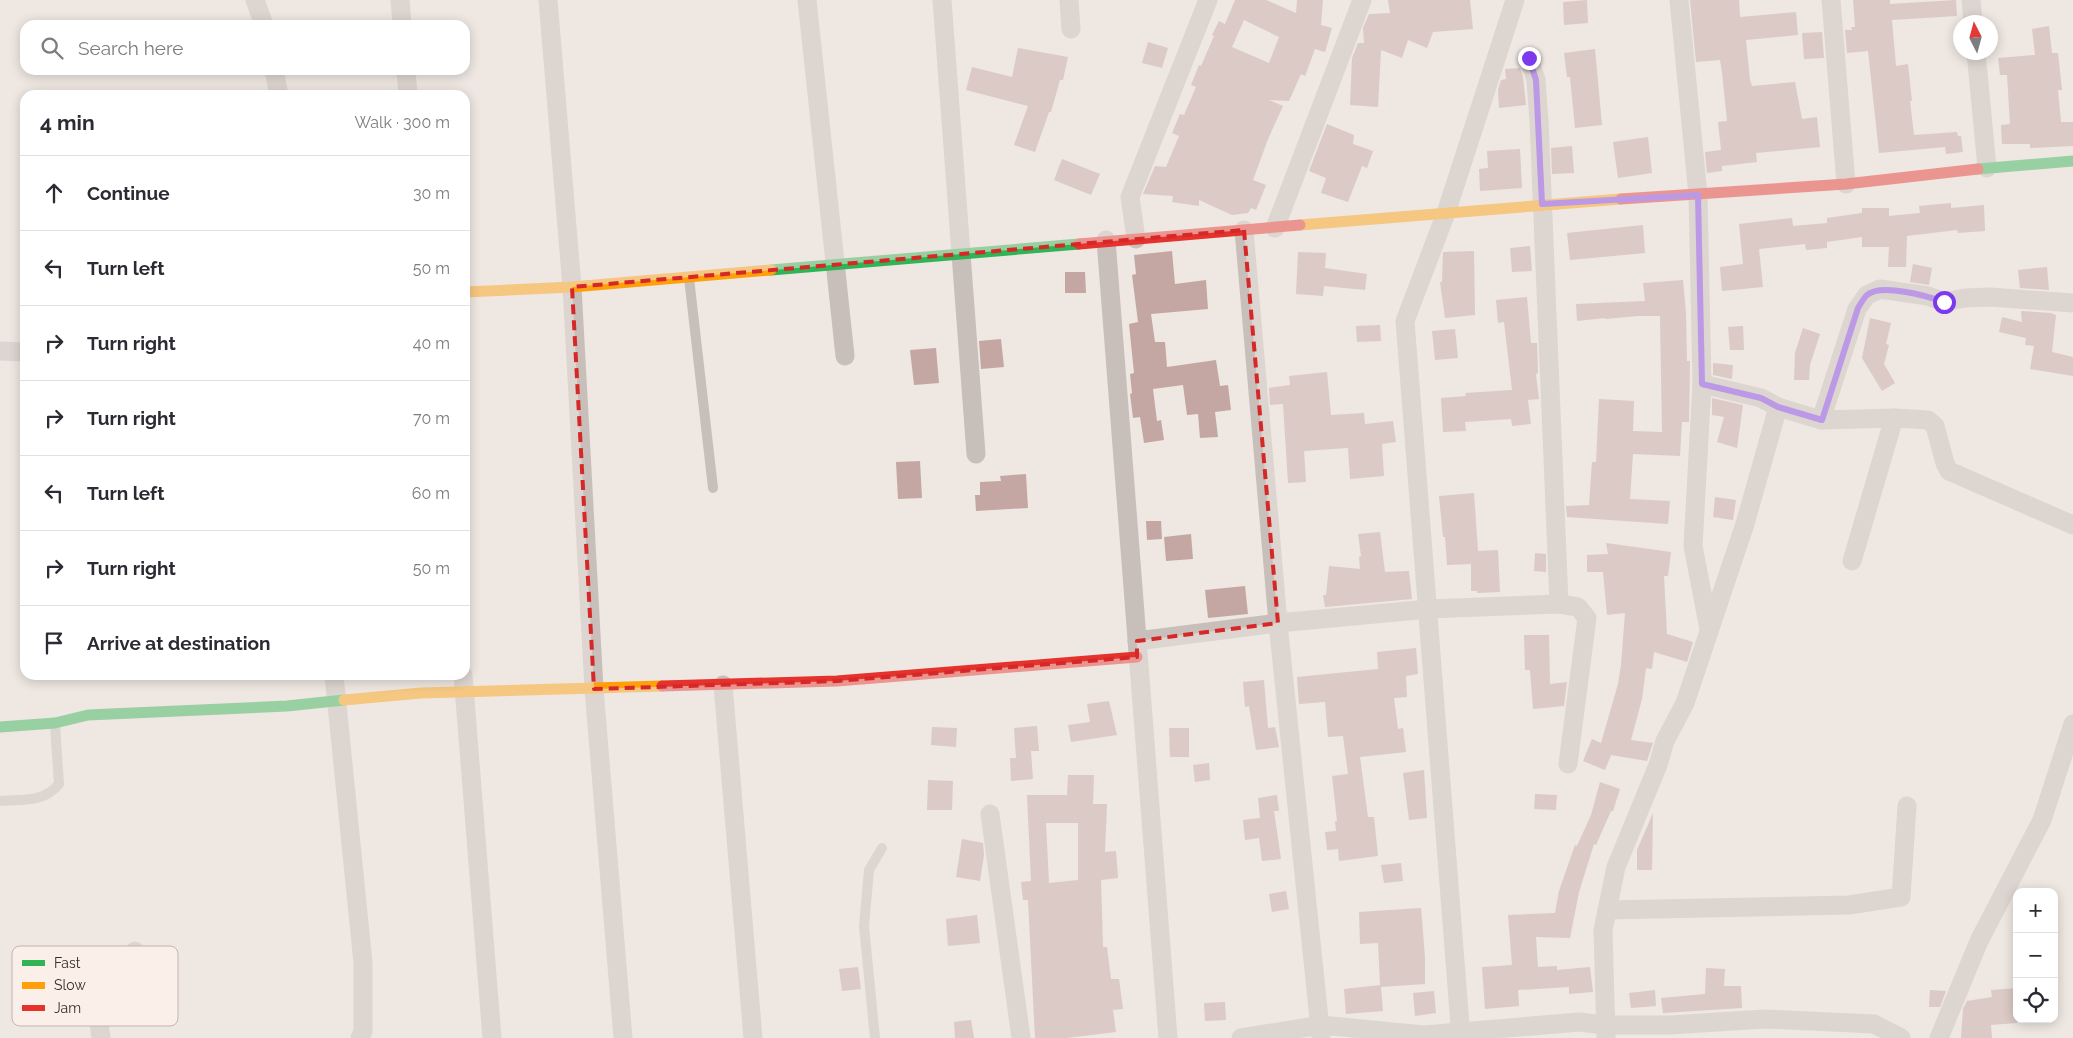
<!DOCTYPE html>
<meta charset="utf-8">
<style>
:root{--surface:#fff;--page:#f7f7f7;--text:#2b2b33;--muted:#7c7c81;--line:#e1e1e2}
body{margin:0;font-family:Raleway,sans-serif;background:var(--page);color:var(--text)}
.controls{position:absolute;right:15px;bottom:15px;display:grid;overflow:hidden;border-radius:10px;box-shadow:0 2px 12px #0003}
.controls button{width:45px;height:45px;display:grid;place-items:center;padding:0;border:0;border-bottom:1px solid var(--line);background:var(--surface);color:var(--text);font:25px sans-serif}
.compass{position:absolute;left:1953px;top:15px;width:45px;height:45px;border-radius:50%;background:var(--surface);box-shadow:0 2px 12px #0003;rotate:354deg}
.stop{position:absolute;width:15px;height:15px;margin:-11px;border:4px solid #7c3aed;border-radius:50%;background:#fff}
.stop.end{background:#7c3aed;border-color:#fff;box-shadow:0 1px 5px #0008}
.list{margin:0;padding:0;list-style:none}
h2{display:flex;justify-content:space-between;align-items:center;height:65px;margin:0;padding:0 20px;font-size:21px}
h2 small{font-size:16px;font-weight:400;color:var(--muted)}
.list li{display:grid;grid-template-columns:32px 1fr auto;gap:15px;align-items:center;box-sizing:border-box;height:75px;padding:0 20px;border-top:1px solid var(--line)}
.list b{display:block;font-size:19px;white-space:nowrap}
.list em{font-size:16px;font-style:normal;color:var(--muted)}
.icon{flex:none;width:28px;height:28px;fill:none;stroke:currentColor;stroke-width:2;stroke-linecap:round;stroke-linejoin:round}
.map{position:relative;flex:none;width:2073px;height:1038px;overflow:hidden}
.search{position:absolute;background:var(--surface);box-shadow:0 2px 12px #0003;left:20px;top:20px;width:450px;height:55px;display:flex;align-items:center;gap:12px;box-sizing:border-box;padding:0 18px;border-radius:15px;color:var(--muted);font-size:19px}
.panel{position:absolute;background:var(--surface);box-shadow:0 2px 12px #0003;left:20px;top:90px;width:450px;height:590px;border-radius:15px}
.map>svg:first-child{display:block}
</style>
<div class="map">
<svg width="2073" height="1038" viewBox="0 0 2073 1038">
<rect width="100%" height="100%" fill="#eee7e2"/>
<!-- building -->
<g fill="#c4a7a2" fill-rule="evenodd">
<path d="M1235,0H1266L1296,13L1297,0H1323L1321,25L1332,28L1325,52L1315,49L1305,76L1301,74L1289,101L1269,100L1283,106L1268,139L1253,180L1266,185L1256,210L1251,208L1248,213L1232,215L1199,200V206L1172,202L1173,196L1143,194L1155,166L1166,167L1179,136L1172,133L1180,114L1184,115L1196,87L1191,85L1199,65L1201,66L1214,36L1212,35L1219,21L1225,24ZM1244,20L1279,37L1269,63L1232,47Z"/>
<polygon points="1388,0 1470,0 1473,29 1433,32 1427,48 1408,40 1402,58 1381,50 1378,107 1350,105 1352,58 1358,43 1364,43 1363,28 1369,14 1390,13"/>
<polygon points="1587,0 1588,23 1564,25 1563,2"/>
<polygon points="1690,0 1739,0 1740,17 1796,12 1798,35 1746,40 1750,80 1752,86 1795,82 1802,119 1817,117 1820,147 1756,153 1757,162 1722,166 1722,171 1707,173 1705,152 1721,150 1718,122 1727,121 1722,72 1720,60 1696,62"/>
<polygon points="1853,0 1890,0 1890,4 1956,0 1957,16 1892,20 1896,66 1908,64 1912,101 1910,101 1914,135 1957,132 1958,136 1961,136 1963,152 1946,154 1945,147 1879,153 1868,51 1847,53 1845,30 1852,30 1851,27 1855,27"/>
<polygon points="2049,26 2052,53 2058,53 2062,90 2058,90 2061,122 2073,122 2073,146 2030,148 2030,144 2002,144 2001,125 2010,124 2007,75 2000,75 1998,58 2035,55 2032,29"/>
<polygon points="1822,32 1824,58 1804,59 1802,33"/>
<polygon points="1148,42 1168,48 1162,68 1142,63"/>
<polygon points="1018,48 1068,57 1063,80 1060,80 1051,112 1049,112 1035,152 1014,145 1028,106 966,90 972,67 1012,77"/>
<polygon points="1595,49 1602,125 1575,128 1570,77 1567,77 1564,53"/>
<polygon points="1520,68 1523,77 1526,105 1499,108 1498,90 1501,80 1506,79 1505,69"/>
<polygon points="1327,124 1354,135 1353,144 1373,151 1367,168 1362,166 1348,202 1321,193 1326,178 1309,171"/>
<polygon points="1648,137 1652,173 1618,178 1613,142"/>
<polygon points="1572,146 1574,173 1552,174 1551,148"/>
<polygon points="1520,149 1522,188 1480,191 1479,169 1488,168 1487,151"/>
<polygon points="1062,159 1100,174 1091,195 1054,180"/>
<polygon points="1951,203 1951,208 1984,205 1985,231 1958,233 1957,230 1907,236 1906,267 1888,267 1889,247 1862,247 1862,237 1827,242 1827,248 1806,250 1805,244 1759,249 1763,287 1722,291 1720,267 1743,264 1739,224 1792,218 1793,226 1827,223 1827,218 1862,213 1862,208 1889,208 1889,216 1920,213 1919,206"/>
<polygon points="1643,225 1645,253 1570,260 1567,233"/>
<polygon points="1530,246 1532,271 1512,272 1510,248"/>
<polygon points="1172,251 1175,284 1206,280 1208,309 1151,314 1155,342 1165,342 1167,367 1216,360 1220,386 1228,385 1231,410 1215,412 1218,437 1200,438 1198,414 1187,415 1183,385 1153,389 1157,421 1161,420 1164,440 1144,443 1140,417 1133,418 1130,394 1132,393 1130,374 1134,373 1129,324 1138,322 1132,275 1136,274 1134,255"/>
<polygon points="1474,251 1475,315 1445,318 1440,282 1442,282 1443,252"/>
<polygon points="1298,252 1326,253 1325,268 1367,274 1365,290 1324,286 1323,296 1296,294"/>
<polygon points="1913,264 1932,268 1929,285 1910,282"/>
<polygon points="2047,267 2049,290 2020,288 2018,270"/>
<polygon points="1065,272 1085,272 1086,293 1065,293"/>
<polygon points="1683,280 1686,314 1687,361 1690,361 1689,422 1682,422 1680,456 1633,454 1630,499 1670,501 1668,524 1567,517 1566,506 1589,505 1592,462 1596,462 1599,399 1634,401 1633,431 1662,432 1660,316 1638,316 1605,319 1605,318 1577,321 1576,304 1645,301 1643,283"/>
<polygon points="1527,297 1531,343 1537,343 1538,373 1536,374 1539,399 1528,400 1531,424 1512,426 1511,419 1465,422 1466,431 1443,432 1441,398 1466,396 1465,393 1512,390 1504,322 1498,323 1496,300"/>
<polygon points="2021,311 2051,313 2056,315 2052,352 2073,357 2073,376 2030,369 2034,346 2025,345 2026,338 1999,332 2002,317 2022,322"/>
<polygon points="1870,318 1891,323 1886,344 1889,345 1884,364 1895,383 1882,391 1862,358"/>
<polygon points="1380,325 1381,341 1357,342 1356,326"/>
<polygon points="1743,326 1744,350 1730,350 1728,327"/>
<polygon points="1803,328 1820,334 1810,365 1809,380 1794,380 1795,353"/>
<polygon points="1455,329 1458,358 1435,360 1432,331"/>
<polygon points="1001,339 1004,367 981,369 979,341"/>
<polygon points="936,348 939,383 914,385 910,350"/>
<polygon points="1713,363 1733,365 1732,379 1713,375"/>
<polygon points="1327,372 1331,415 1364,413 1365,424 1393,421 1396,442 1382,444 1384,476 1350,479 1348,448 1304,451 1306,482 1288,483 1283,404 1270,405 1269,388 1290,385 1289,376"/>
<polygon points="1712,398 1743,405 1737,448 1717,442 1724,417 1712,415"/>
<polygon points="920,461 922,498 898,499 896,462"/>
<polygon points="1026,474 1028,508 976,511 975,495 980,495 980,482 1001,481 1000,476"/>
<polygon points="1474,493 1478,551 1498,550 1500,592 1477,593 1477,591 1471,591 1471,564 1447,565 1445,537 1443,537 1439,496"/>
<polygon points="1715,497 1736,500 1733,520 1713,517"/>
<polygon points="1146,521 1161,521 1162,539 1147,540"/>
<polygon points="1380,532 1385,572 1409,571 1412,599 1325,607 1323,595 1326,595 1329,566 1360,569 1359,557 1361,556 1358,534"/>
<polygon points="1191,534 1193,559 1166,561 1164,537"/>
<polygon points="1606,543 1671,552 1668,576 1664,576 1667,634 1693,642 1687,662 1654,652 1652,669 1646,668 1642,699 1631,740 1653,743 1647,761 1611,755 1605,770 1583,761 1592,739 1601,743 1618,684 1621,665 1625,613 1607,615 1603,572 1587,572 1587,555 1608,554"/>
<polygon points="1535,553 1546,554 1546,572 1534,571"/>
<polygon points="1245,586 1248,614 1208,618 1205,590"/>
<polygon points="1524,635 1549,635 1550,684 1567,682 1564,706 1533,709 1530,670 1525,670"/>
<polygon points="1416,648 1418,674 1406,676 1407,697 1394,698 1398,729 1403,728 1406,752 1360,757 1368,817 1374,817 1378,856 1339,861 1338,849 1327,850 1325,832 1336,831 1335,821 1337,821 1332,776 1348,774 1343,736 1328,737 1325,702 1299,704 1297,677 1378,669 1377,652"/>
<polygon points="1264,680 1268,728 1275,727 1279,747 1256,750 1249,706 1245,707 1243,682"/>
<polygon points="1109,701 1117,735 1071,742 1068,725 1090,722 1087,704"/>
<polygon points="1037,726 1039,751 1031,751 1033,779 1011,781 1010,758 1016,758 1014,728"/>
<polygon points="932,727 957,728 956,747 931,745"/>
<polygon points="1169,728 1189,728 1189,757 1170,757"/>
<polygon points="1209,763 1210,780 1195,782 1193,765"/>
<polygon points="1424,770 1427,818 1409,820 1403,773"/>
<path d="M1068,775H1094L1093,804H1107L1105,852L1116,851L1118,878L1101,880L1103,947H1107L1111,979H1119L1123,1009L1113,1010L1116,1032L1067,1038H1035L1028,900H1023L1021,882L1031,881L1027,795H1067ZM1046,823H1078V880L1049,883Z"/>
<polygon points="928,780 953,781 952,810 927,810"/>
<polygon points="1600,782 1620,789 1613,811 1611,811 1596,845 1594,844 1579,892 1570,938 1536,937 1538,967 1557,966 1557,970 1590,967 1593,992 1569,994 1569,987 1518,990 1519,1006 1485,1009 1482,967 1512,965 1508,915 1555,913 1559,891 1575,845 1577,846 1591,815"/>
<polygon points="1535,794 1557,795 1556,810 1534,809"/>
<polygon points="1277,795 1279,811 1274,811 1281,859 1262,861 1259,838 1245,840 1243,820 1260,818 1258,798"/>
<polygon points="1653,813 1652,870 1637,870 1637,850"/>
<polygon points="962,839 983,843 984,855 980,881 956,877"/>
<polygon points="1401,863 1403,881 1384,883 1381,865"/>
<polygon points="1286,891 1289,909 1272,912 1269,894"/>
<polygon points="1421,908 1425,957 1425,984 1381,987 1383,1011 1346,1014 1344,989 1380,985 1378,943 1360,944 1359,912"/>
<polygon points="977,915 980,943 948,946 946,919"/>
<polygon points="858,967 861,989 842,991 839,969"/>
<polygon points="1706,968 1725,969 1724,986 1741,986 1742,1008 1663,1013 1661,998 1705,994"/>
<polygon points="2017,988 2017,1023 1991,1025 1992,1038 1961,1038 1963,1009 1967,1001 1992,997 1991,990"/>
<polygon points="1655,990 1656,1006 1631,1008 1629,993"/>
<polygon points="1930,990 1946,991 1940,1007 1929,1007"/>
<polygon points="1434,991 1436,1013 1415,1016 1413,993"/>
<polygon points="1225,1002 1226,1020 1205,1021 1204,1003"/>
<polygon points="971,1020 974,1038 955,1038 954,1022"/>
</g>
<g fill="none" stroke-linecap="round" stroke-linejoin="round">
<!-- lane -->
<g stroke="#c8bfbb" stroke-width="10">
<polyline points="689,278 713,488"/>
<path d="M0,801C24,799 43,803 59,784L55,725"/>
<polyline points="875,1038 864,926 869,870 882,848"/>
</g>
<!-- street -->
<g stroke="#c8bfbb" stroke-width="19">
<polyline points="255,0 264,25"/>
<polyline points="400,0 402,25"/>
<polyline points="548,0 572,287 594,689 623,1038"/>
<polyline points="807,0 845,356"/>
<polyline points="942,0 976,454"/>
<polyline points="1069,0 1071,29"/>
<polyline points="1679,0 1698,195 1702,384 1693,546 1709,629"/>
<polyline points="1831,0 1846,184"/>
<polyline points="1971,0 1973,22"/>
<polyline points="1976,52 1987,168"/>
<polyline points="1529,58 1536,80 1539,121 1559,604"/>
<polyline points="274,70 279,95"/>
<polyline points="406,70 408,95"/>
<polyline points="1275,228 1362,0"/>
<polyline points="1244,230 1278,623 1321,1038"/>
<polyline points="1136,239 1130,197 1208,0"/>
<polyline points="1106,240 1168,1038"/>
<polyline points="0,351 25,352"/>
<polyline points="1702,384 1761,398 1778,407 1821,420 1857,309 1867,295 1880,289 1928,296 1944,302 1965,298 1990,297 2073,303"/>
<polyline points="1821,420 1894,418 1928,420 1935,426 1945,463 1949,471 2073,525"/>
<polyline points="1852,561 1894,418"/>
<polyline points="1137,641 1278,623 1429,609 1559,604 1578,607 1587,618 1568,764"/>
<polyline points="334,675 363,963 363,1031 360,1038"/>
<polyline points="463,675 492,1038"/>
<polyline points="723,685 753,1038"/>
<polyline points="990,814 1021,1038"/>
<polyline points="1607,910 1849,905 1901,897 1907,806"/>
<polyline points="1606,1037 1603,930 1616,867 1658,765 1665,741 1685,703 1745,524 1778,407"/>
<polyline points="101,1038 97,1009 106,979 135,951"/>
<polyline points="1241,1038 1321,1025 1424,1035 1579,1022 1605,1025 1670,1025 1765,1019 1874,1024 1901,1038"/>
<polyline points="1461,1038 1405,321 1446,213 1515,0"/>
<polyline points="1939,1038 1979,941 2042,820 2073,724"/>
</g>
<!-- fast -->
<g stroke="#30b455" stroke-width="11">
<polyline points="1978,169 2073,161"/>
<polyline points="771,270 1079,244"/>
<polyline points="0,727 55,723 88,715 287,706 344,700"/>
</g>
<!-- slow -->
<g stroke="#ff9f0a" stroke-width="11">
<polyline points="1300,225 1621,199"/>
<polyline points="465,292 572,287 771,270"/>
<polyline points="344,700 421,693 662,686"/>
</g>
<!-- jam -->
<g stroke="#e5322d" stroke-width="11">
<polyline points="1621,199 1846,184 1978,169"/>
<polyline points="1079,244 1300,225"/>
<polyline points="662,686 837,681 1137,657"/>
</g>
</g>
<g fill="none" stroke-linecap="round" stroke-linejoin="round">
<!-- route -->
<path stroke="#7c3aed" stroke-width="6" d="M1529,58L1536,80L1542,204L1698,195L1702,384L1761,398L1778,407L1822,420L1858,308C1860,305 1863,299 1867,295C1881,283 1927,296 1944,302"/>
</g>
<!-- marked area -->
<path d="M0 0H2073V1038H0ZM1244,230L1278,623L1137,641V657L837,681L594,689L572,287Z" fill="#eee7e2" fill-opacity=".55" fill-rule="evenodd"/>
<path fill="none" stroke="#d62828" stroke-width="4" stroke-dasharray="10 6" stroke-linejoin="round" d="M1244,230L1278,623L1137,641V657L837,681L594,689L572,287Z"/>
<!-- legend -->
<rect x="12" y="946" width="166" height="80" rx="8" fill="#fbf0e9" stroke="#c1b5af" stroke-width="1"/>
<rect x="22" y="960" width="23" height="6" fill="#30b455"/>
<rect x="22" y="982" width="23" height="7" fill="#ff9f0a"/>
<rect x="22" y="1005" width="23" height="6" fill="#e5322d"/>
<g font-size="14" fill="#3a2b28">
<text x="54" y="968">Fast</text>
<text x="54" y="990">Slow</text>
<text x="54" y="1013">Jam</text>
</g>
</svg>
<div class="controls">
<button>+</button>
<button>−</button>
<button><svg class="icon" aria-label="locate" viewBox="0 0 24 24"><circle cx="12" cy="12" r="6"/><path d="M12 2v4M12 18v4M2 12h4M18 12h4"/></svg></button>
</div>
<svg class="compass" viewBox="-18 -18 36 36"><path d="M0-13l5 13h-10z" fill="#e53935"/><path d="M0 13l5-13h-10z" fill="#7c7c81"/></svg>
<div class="stop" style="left:1944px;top:302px"></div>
<div class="stop end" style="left:1529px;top:58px"></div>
<div class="search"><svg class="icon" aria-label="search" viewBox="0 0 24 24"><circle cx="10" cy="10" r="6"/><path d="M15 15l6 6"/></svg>Search here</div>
<section class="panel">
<h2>4 min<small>Walk · 300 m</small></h2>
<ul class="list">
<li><svg class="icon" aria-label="ahead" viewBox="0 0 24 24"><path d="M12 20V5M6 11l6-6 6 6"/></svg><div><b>Continue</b></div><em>30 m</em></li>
<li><svg class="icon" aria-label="left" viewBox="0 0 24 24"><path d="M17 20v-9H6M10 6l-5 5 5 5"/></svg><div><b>Turn left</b></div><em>50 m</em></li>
<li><svg class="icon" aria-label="right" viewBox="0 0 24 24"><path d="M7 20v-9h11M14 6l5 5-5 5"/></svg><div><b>Turn right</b></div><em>40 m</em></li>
<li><svg class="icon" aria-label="right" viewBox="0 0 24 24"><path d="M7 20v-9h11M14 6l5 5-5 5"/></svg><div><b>Turn right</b></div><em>70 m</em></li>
<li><svg class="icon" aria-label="left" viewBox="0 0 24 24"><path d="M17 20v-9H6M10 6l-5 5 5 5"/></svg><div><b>Turn left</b></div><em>60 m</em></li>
<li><svg class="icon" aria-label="right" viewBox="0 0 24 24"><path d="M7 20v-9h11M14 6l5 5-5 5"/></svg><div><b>Turn right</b></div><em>50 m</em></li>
<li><svg class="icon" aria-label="arrive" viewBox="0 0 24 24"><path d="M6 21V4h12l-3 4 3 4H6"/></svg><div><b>Arrive at destination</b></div></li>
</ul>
</section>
</div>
